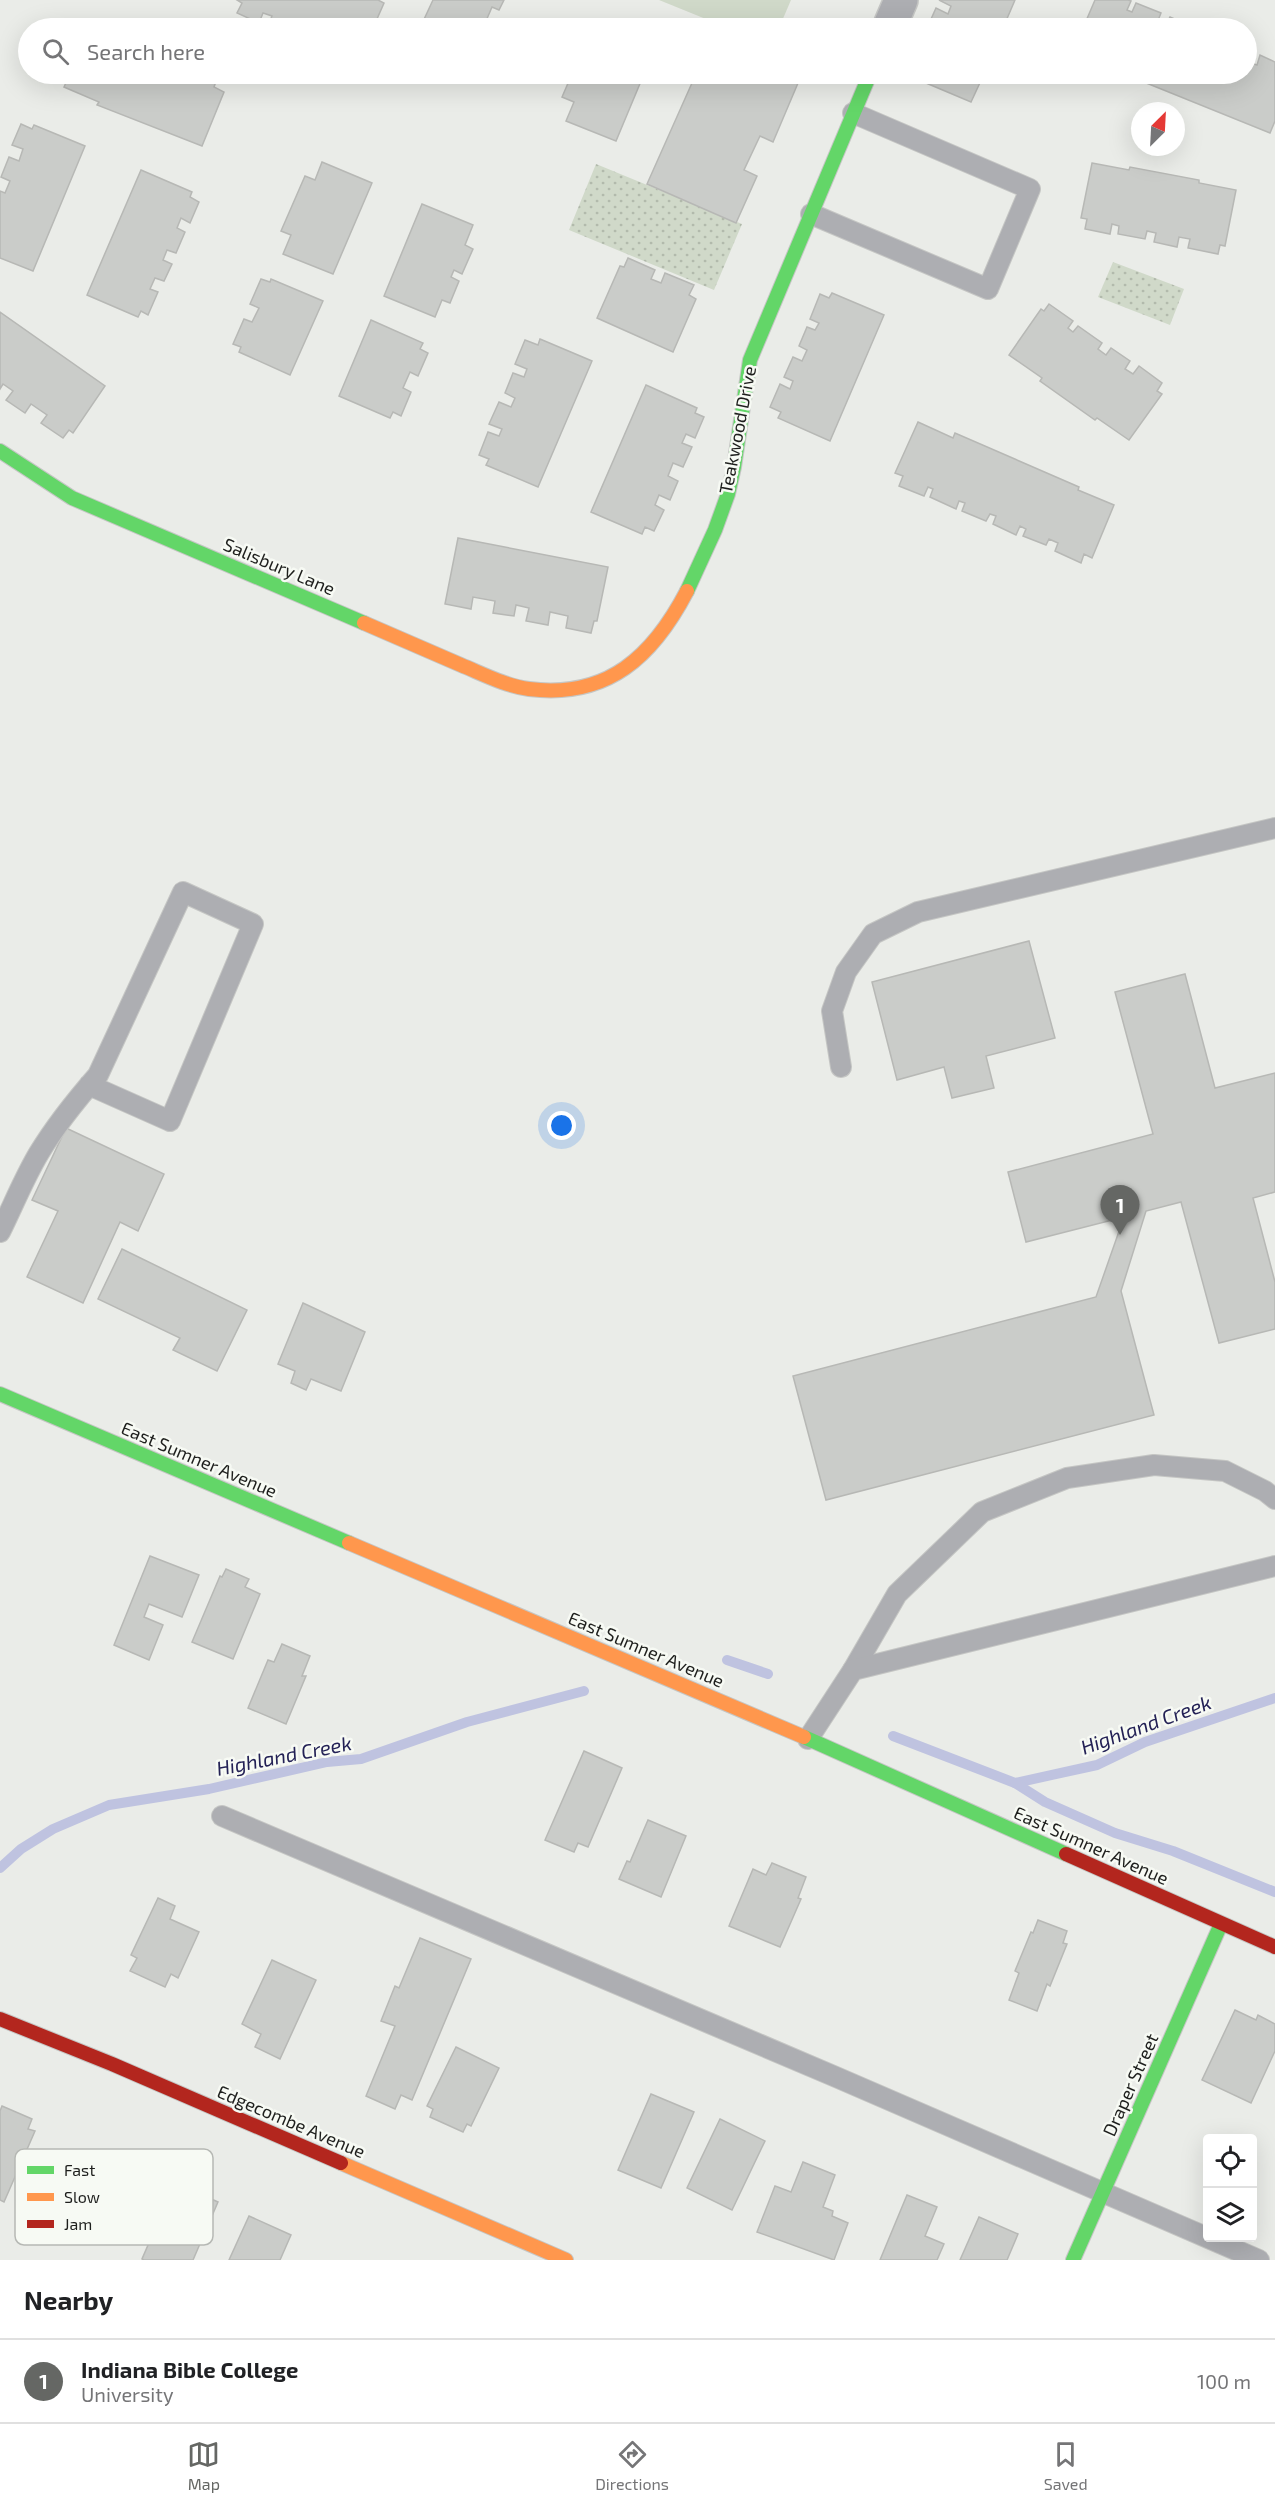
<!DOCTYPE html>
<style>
:root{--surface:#fff;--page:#f6f6f6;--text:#202124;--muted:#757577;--line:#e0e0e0;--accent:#656764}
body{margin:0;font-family:"Exo 2",sans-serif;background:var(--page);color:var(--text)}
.controls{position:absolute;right:18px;bottom:18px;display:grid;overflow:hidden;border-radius:6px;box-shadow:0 6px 24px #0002}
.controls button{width:54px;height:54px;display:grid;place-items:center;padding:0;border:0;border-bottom:2px solid var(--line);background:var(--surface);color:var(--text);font:30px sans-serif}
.compass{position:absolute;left:1131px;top:102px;width:54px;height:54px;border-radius:50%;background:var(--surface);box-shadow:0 6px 24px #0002;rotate:24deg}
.you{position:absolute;left:562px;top:1126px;width:21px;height:21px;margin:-15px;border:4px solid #fff;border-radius:50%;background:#1a73e8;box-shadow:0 0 0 9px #1a73e833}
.badge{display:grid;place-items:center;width:39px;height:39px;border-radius:50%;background:var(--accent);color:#fff;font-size:20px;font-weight:700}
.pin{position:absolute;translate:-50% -50px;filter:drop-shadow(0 2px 3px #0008)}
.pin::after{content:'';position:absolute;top:32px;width:21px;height:18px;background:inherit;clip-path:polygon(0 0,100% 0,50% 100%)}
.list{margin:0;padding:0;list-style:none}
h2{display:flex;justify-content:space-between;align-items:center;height:78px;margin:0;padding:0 24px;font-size:26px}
h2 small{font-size:20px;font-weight:400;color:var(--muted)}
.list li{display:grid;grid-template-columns:39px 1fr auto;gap:18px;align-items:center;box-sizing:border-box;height:84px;padding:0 24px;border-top:2px solid var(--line)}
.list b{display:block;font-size:22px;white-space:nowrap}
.list p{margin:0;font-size:20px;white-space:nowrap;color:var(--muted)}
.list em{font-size:20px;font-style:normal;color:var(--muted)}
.icon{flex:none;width:33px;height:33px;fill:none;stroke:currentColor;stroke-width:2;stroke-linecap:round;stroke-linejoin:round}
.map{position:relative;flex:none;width:1275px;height:2260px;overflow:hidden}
.search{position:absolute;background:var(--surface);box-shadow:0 6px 24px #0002;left:18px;right:18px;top:18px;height:66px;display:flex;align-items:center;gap:15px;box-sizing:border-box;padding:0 21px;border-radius:33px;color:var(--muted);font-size:22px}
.sheet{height:162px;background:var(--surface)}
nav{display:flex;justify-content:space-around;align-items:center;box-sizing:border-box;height:84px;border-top:2px solid var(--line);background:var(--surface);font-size:16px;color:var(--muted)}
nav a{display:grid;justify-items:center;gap:3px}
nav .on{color:var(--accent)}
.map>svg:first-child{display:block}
</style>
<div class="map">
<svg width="1275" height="2260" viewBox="0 0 1275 2260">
<defs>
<pattern id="park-dots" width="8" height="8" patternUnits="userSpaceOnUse" patternTransform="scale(1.5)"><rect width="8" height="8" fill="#d0d9c9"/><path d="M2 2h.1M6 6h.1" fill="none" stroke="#b2baac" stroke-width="1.8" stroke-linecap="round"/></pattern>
</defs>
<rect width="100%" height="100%" fill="#eaece8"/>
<!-- park -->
<g fill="url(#park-dots)">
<polygon points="596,164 742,224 714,290 569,230"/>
<polygon points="1113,262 1184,289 1170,325 1098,297"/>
</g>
<!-- garden -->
<polygon fill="#d0d9c9" points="659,0 791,0 779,28 728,28"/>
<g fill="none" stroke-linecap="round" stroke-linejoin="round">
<!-- stream -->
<g stroke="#bfc3e0" stroke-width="10">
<polyline points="727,1660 768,1674"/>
<polyline points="893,1736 1015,1783 1097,1765 1145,1742 1275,1698"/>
<polyline points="1015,1783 1045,1802 1115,1833 1173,1851 1275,1892"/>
<polyline points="0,1868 21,1849 53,1829 109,1805 209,1789 327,1762 361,1759 467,1722 584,1691"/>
</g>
</g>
<!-- building -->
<g fill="#caccc9" stroke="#b7b8b5" stroke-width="1.5">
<polygon points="237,0 378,0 384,3 373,28 299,28 295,26 294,28 274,28 268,26 272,16 263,13 259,23 237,13 242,3"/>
<polygon points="433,0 504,0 499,10 492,7 486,21 495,25 493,28 420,28"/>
<polygon points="1015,0 1003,28 927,28 936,8 948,14 951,6 939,0"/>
<polygon points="1095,0 1128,0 1131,1 1127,10 1132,12 1136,3 1161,13 1157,23 1165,26 1170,17 1193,27 1192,28 1083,28"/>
<polygon points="1246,51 1255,54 1251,63 1257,65 1260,55 1275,62 1275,121 1270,133 1124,74 1246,74"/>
<polygon points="70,74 180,74 186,76 187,74 205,74 217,79 214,87 224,92 202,146 97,105 99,102 64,87"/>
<polygon points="572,74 644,74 616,141 566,121 574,102 562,97"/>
<polygon points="696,74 795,74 801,76 773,142 760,136 744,170 757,176 736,223 647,184"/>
<polygon points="915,74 984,74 971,102 919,80 921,76"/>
<polygon points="21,124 32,129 34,125 85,146 33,271 0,258 0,191 5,193 10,181 1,177 9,157 19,161 23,149 12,145"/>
<polygon points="322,162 372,183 333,274 283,254 291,235 281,231 305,176 315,180"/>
<polygon points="1092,163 1129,170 1130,167 1199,180 1199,183 1236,190 1225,246 1220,245 1218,254 1188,248 1190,239 1179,237 1177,247 1154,242 1156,233 1147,231 1145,239 1118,234 1119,226 1112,224 1110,234 1085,229 1087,219 1081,218"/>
<polygon points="141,170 192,192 190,197 199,202 190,223 181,218 177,228 185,232 176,253 167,250 163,260 172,264 164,281 155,278 150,289 158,292 148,315 141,311 138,317 87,295"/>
<polygon points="422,204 473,225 465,245 473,249 462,274 454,270 451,277 459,281 450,303 442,300 435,317 384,296"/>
<polygon points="628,258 655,270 651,279 661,283 665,273 694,285 689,295 696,299 673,352 597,318 620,266 624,267"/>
<polygon points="261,279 270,282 271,279 323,301 290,375 239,352 241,347 233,344 244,319 252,322 259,308 250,304"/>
<polygon points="832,293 884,315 830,441 778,418 781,412 770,407 780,384 790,389 793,381 784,377 793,357 802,361 807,350 799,346 807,327 815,330 819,323 810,319 820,294 829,298"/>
<polygon points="1049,304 1073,321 1068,328 1073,332 1078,326 1102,343 1098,349 1106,355 1111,348 1130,361 1125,369 1133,374 1139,366 1162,383 1157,391 1162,394 1129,440 1097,418 1095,420 1040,381 1042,378 1009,355 1041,309 1044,311"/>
<polygon points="0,312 105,386 73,433 69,430 63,438 41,423 47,415 31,404 25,413 6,400 13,391 3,384 0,389"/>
<polygon points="371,320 423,343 420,349 428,353 418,376 410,372 403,388 411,392 401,416 393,412 390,418 339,396"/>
<polygon points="540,339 592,361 538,487 486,465 489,459 479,455 488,432 499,436 502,429 489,424 499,402 511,407 515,398 505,393 513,373 524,377 527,369 515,364 525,340 538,345"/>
<polygon points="646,385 697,408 695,413 704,417 695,438 686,434 682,443 692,447 683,467 673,463 668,476 678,481 670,500 659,495 655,505 664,510 654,531 645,527 642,534 591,512"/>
<polygon points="918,422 953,438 955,433 1079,487 1078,490 1114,505 1092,558 1084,554 1081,563 1055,551 1058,543 1049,539 1046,545 1023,536 1026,529 1020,526 1016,535 993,524 996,516 990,514 986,521 962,511 965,503 959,501 956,509 930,497 933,489 928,487 924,496 899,486 903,476 895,473"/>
<polygon points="458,538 608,567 597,621 594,621 591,633 566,628 568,616 550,612 548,625 526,621 529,608 516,605 514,616 493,613 495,601 473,597 471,609 445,604"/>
<polygon points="1029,941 1055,1038 986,1056 994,1088 952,1098 944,1067 897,1080 872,982"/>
<polygon points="1185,974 1215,1088 1275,1073 1275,1192 1253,1198 1275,1282 1275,1329 1219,1343 1181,1202 1146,1211 1121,1291 1154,1415 826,1500 793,1376 1096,1297 1124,1217 1026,1242 1008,1172 1153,1134 1115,992"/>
<polygon points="66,1128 164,1174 138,1231 120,1222 83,1303 27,1277 58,1211 32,1200"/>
<polygon points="122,1249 247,1310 217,1371 173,1350 180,1338 98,1299"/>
<polygon points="303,1303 365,1332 341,1391 311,1379 306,1390 291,1383 295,1371 278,1364"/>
<polygon points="150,1556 199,1575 182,1617 149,1604 144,1617 163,1625 149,1660 114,1645"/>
<polygon points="226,1569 249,1579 245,1587 260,1594 233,1659 192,1642 220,1576 222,1577"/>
<polygon points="282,1644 310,1656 302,1676 306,1676 286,1724 248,1708 268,1660 274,1662"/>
<polygon points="584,1751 622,1768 588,1847 578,1843 574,1852 545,1840"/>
<polygon points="648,1820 686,1836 661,1897 619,1879 627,1861 630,1862"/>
<polygon points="772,1863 806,1877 798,1898 801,1899 780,1947 729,1926 753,1869 766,1875"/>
<polygon points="158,1898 175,1906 170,1919 199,1932 178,1978 171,1974 165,1987 130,1971 137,1958 131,1955"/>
<polygon points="1038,1920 1067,1931 1063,1943 1067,1944 1050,1986 1047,1984 1037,2011 1009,2000 1019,1973 1015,1971 1031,1932 1033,1933"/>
<polygon points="420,1938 471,1959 412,2100 401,2095 395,2109 366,2096 395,2026 381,2021 395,1986 399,1988"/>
<polygon points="272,1960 316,1980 280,2059 255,2047 261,2034 242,2024"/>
<polygon points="1235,2010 1256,2020 1258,2015 1275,2024 1275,2051 1251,2103 1202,2080"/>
<polygon points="456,2047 499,2068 471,2126 467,2124 463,2132 430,2117 433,2109 427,2106"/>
<polygon points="651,2094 694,2112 661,2188 618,2170"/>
<polygon points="2,2106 32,2119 28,2129 35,2131 4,2202 0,2200 0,2111"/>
<polygon points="720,2119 765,2141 732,2210 687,2188"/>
<polygon points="803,2162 835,2175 823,2207 833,2211 832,2216 848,2223 834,2260 757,2232 775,2186 791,2192"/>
<polygon points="175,2183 218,2202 193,2260 144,2260 142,2259"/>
<polygon points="907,2195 937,2207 925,2236 944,2244 937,2260 880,2260"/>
<polygon points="249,2216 291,2235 280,2260 229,2260"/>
<polygon points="979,2217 1018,2234 1007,2260 960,2260"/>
</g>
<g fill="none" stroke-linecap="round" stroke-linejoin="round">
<defs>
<g id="lane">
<polyline points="811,214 988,289 1030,189 853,113"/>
<polyline points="841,1067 832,1011 846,972 873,934 918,912 1275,828"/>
<path d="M0,1232C13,1206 24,1178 39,1153C56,1125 77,1099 98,1075L183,892L253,924L170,1121L89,1085"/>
<polyline points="853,1670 897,1594 982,1512 1067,1478 1154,1465 1225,1471 1265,1491 1275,1499"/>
<polyline points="808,1739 853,1670 1275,1566"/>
<polyline points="222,1816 836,2077 1259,2260"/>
</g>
<polyline id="street" points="889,28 901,0"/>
<g id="fast">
<polyline points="0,451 72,498 364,623"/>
<polyline points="687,591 715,530 728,494 734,467 750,360 870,74"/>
<polyline points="0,1394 349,1543"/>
<polyline points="804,1737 1066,1854"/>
<polyline points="1073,2260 1221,1924"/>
</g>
<g id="slow">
<path d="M364,623C397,637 429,651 461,665C483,674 506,686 529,689C608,699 653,656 687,591"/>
<polyline points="349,1543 804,1737"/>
<polyline points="341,2163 566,2260"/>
</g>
<g id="jam">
<polyline points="1066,1854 1275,1947"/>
<polyline points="0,2019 112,2064 341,2163"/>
</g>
</defs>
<!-- lane casing -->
<use href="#lane" stroke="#c5c6c4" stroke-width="22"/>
<!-- street casing -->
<use href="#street" stroke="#c5c6c4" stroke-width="36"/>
<!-- fast casing -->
<use href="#fast" stroke="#c5c6c4" stroke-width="16"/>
<!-- slow casing -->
<use href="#slow" stroke="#c5c6c4" stroke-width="16"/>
<!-- jam casing -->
<use href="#jam" stroke="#c5c6c4" stroke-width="16"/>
<!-- lane -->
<use href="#lane" stroke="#adaeb2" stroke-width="20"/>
<!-- street -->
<use href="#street" stroke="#adaeb2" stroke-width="33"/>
<!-- fast -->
<use href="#fast" stroke="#63d668" stroke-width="14"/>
<!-- slow -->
<use href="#slow" stroke="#ff974d" stroke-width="14"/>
<!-- jam -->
<use href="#jam" stroke="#b3261e" stroke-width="14"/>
</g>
<g text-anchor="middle" stroke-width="5" stroke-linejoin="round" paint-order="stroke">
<!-- street labels -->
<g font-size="18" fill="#1e1f1d" stroke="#f7faf4">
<text transform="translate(738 430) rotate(-79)" y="6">Teakwood Drive</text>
<text transform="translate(279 567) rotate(23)" y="6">Salisbury Lane</text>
<text transform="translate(199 1460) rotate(23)" y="6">East Sumner Avenue</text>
<text transform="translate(646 1650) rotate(23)" y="6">East Sumner Avenue</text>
<text transform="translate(1091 1846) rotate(24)" y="6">East Sumner Avenue</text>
<text transform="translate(1131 2085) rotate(-66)" y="6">Draper Street</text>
<text transform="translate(291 2122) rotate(23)" y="6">Edgecombe Avenue</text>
</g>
<!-- water labels -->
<g font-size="20" font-style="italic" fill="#232155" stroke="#f7faf4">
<text transform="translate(1146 1725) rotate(-20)" y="7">Highland Creek</text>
<text transform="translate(284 1756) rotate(-11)" y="7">Highland Creek</text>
</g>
</g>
<!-- legend -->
<rect x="15" y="2149" width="198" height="96" rx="9" fill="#f7faf4" stroke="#b6b8b4" stroke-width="1.5"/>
<rect x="27" y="2166" width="27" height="8" fill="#63d668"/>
<rect x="27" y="2193" width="27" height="8" fill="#ff974d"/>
<rect x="27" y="2220" width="27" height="8" fill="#b3261e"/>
<g font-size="16" fill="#1e1f1d">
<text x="64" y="2176">Fast</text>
<text x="64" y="2203">Slow</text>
<text x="64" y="2230">Jam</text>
</g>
</svg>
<div class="controls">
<button><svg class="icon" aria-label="locate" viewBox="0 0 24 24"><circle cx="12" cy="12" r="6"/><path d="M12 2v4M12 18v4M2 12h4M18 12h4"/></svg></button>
<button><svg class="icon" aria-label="layers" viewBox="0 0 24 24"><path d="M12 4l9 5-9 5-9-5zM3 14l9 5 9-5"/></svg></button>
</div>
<svg class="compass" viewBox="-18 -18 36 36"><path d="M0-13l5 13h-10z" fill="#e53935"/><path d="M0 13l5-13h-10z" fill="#757577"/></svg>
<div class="you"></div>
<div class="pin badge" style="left:1120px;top:1235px">1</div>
<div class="search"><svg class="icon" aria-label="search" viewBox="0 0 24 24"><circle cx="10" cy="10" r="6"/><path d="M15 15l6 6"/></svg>Search here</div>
</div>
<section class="sheet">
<h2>Nearby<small></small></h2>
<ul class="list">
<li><span class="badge">1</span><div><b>Indiana Bible College</b><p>University</p></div><em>100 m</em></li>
</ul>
</section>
<nav>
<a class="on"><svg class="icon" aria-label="map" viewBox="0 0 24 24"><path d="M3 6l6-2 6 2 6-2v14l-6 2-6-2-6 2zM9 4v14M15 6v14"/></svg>Map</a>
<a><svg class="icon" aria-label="directions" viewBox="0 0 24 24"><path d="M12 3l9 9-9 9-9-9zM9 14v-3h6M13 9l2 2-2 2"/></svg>Directions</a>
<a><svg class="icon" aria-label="saved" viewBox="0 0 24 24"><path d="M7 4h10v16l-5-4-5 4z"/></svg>Saved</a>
</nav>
